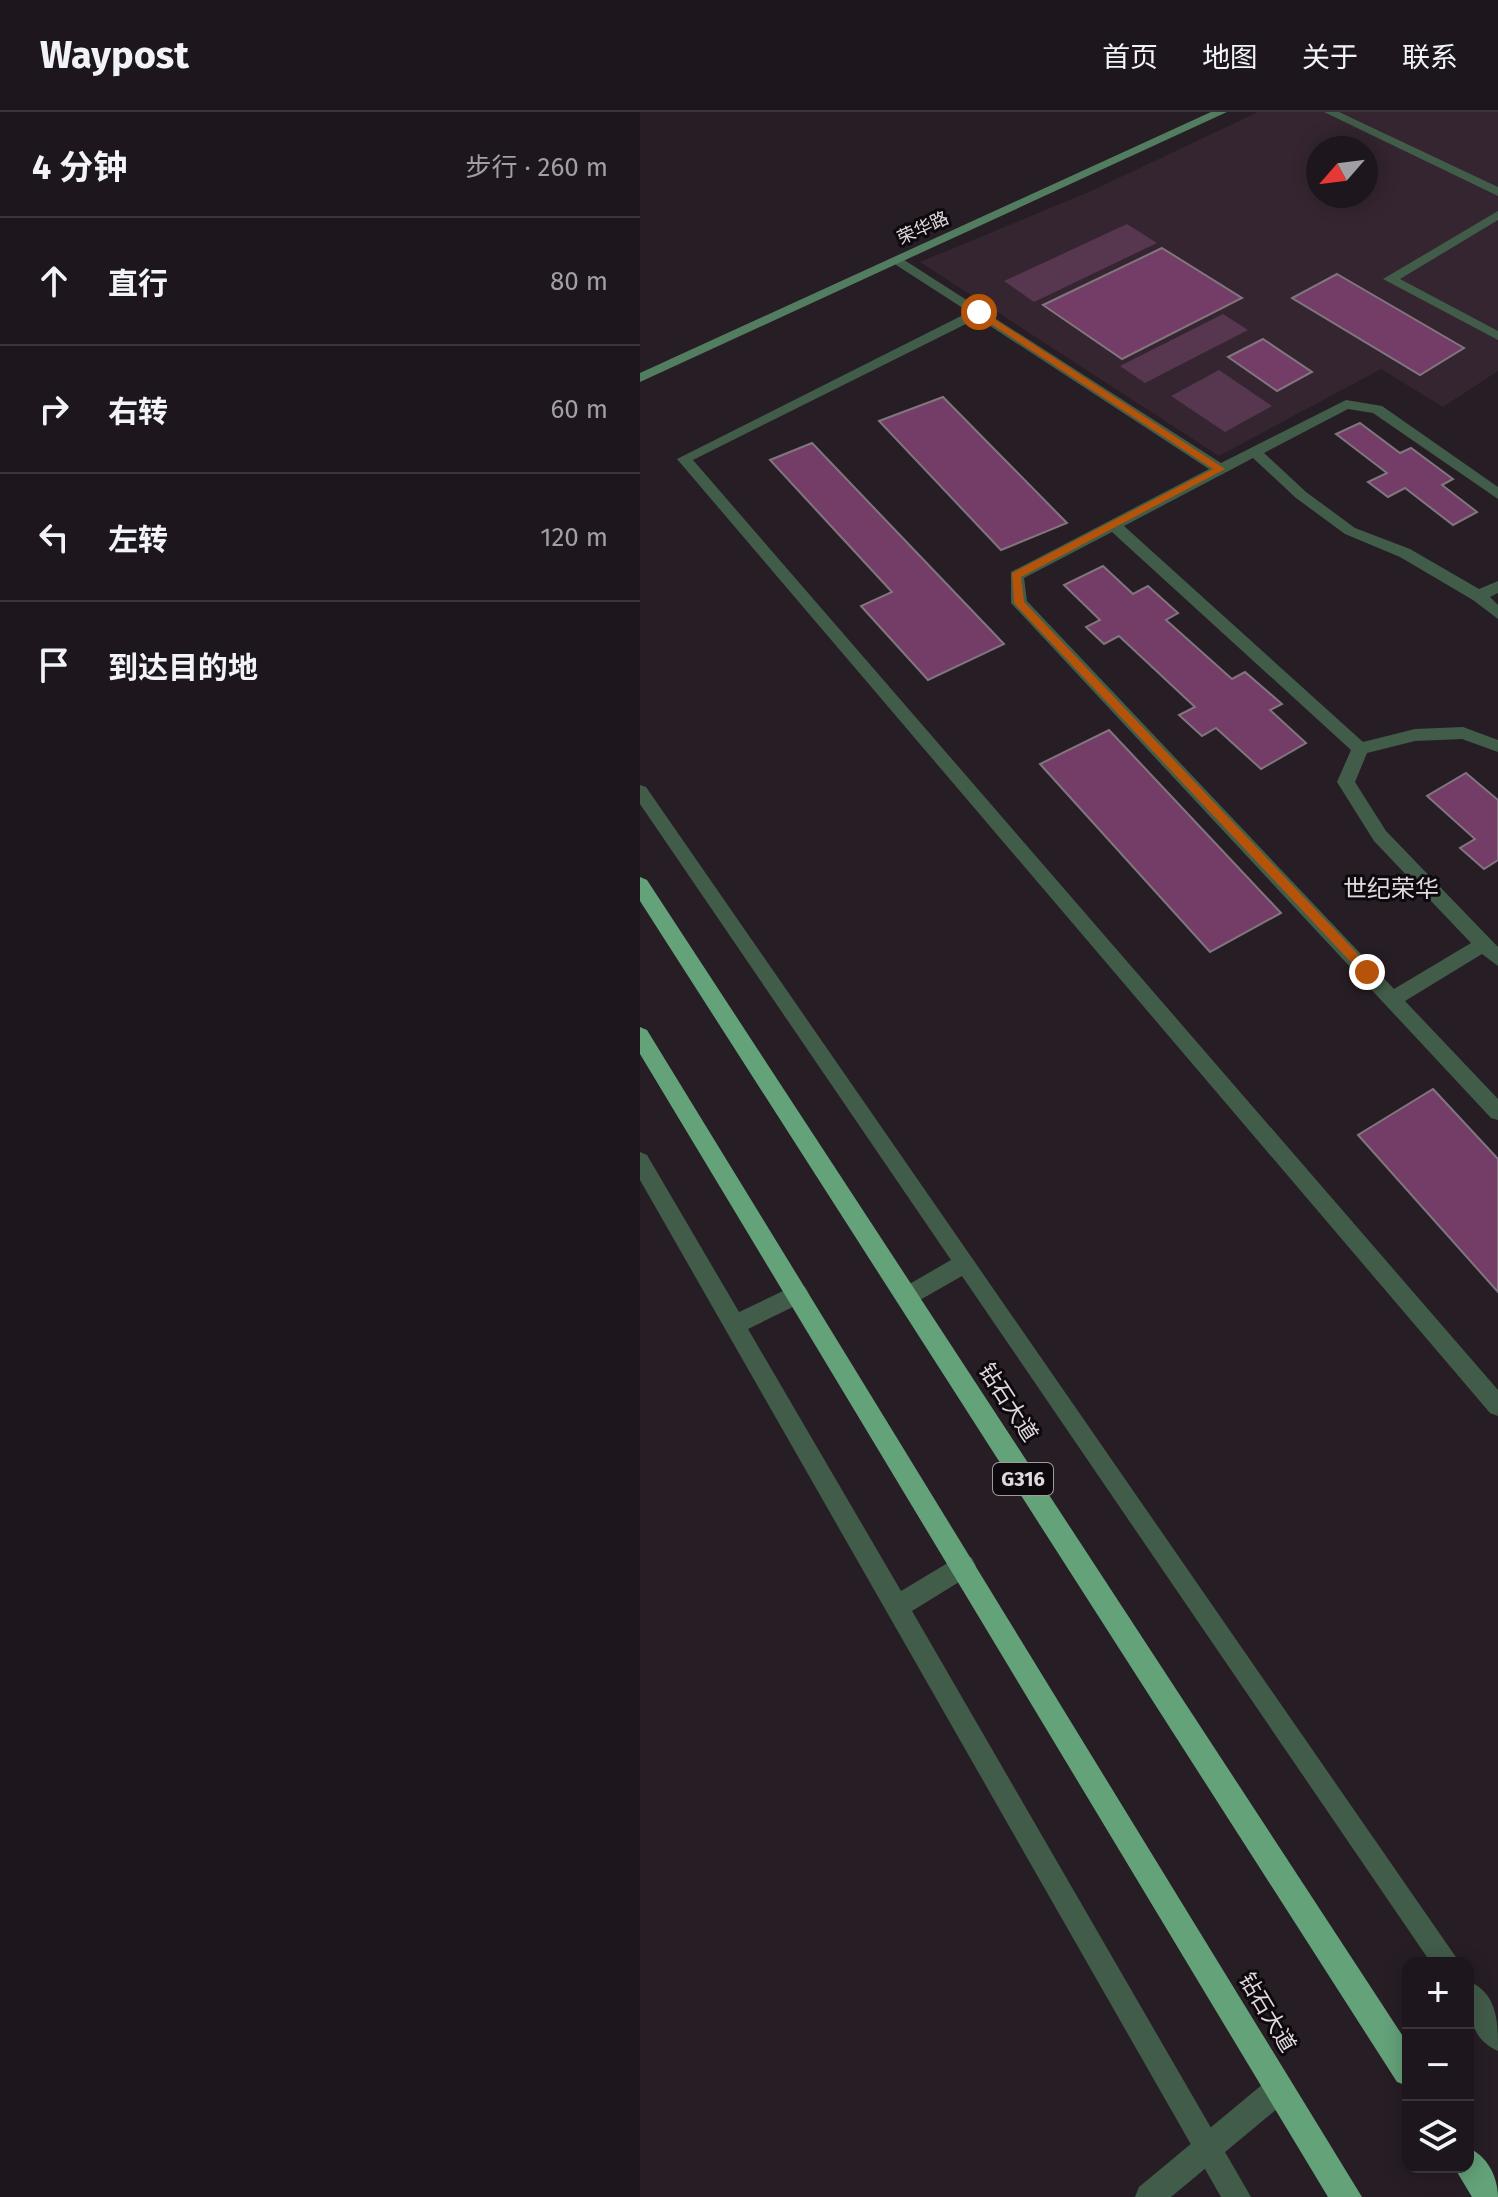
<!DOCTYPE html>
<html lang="zh">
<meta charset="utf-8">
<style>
:root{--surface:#1d161c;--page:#2a2329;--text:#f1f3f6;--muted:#a09fa3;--line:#3b353b}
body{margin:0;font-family:"Fira Sans","Noto Sans SC",sans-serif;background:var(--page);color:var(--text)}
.controls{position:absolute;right:24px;bottom:24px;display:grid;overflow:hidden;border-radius:16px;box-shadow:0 4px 20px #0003}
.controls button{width:72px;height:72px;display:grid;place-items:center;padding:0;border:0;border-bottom:2px solid var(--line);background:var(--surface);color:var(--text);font:40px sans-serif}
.compass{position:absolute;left:666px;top:24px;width:72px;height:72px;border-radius:50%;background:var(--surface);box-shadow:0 4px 20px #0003;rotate:242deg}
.stop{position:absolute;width:24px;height:24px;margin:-18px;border:6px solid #b45309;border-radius:50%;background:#fff}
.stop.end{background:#b45309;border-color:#fff;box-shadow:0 2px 8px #0008}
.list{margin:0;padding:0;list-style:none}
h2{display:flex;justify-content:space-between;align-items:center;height:104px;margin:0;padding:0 32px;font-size:34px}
h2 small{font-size:26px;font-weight:400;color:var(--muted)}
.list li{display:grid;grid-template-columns:52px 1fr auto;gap:24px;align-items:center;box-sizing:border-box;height:128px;padding:0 32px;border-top:2px solid var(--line)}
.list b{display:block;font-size:30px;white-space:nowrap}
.list em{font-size:26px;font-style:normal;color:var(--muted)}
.icon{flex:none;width:44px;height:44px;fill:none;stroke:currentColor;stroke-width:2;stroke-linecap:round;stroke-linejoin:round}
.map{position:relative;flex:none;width:858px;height:2085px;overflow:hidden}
header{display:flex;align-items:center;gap:48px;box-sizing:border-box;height:112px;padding:0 40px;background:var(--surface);border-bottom:2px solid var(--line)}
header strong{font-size:38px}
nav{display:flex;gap:44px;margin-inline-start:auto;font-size:28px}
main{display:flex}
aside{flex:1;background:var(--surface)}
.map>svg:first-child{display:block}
</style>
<header>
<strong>Waypost</strong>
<nav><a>首页</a><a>地图</a><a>关于</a><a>联系</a></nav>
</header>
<main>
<aside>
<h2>4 分钟<small>步行 · 260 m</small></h2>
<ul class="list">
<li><svg class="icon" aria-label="ahead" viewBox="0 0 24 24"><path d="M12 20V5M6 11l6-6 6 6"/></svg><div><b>直行</b></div><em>80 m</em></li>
<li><svg class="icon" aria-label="right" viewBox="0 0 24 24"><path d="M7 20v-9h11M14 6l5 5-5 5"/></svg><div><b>右转</b></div><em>60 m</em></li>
<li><svg class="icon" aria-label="left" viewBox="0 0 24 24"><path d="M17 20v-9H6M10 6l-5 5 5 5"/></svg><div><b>左转</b></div><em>120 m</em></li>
<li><svg class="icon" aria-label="arrive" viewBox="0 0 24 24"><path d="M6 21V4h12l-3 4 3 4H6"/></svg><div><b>到达目的地</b></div></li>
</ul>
</aside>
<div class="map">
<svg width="858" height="2085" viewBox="0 0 858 2085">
<rect width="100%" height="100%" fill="#271e25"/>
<!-- built -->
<path fill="#342530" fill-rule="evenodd" d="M618,0H858V259L803,295L741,257L579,344L280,150L449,80ZM678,36H726V84H678Z"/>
<!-- green -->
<g fill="#57364f">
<polygon points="487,112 517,131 394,190 364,169"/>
<polygon points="583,202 608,218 505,271 480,254"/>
<polygon points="579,258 632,294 585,320 531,284"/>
</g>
<!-- building -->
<g fill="#743d68" stroke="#81757e" stroke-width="2">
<polygon points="522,136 602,186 482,247 403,193"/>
<polygon points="697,162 824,236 780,263 652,186"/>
<polygon points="623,227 672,260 637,279 588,245"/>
<polygon points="303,285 427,411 361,438 239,309"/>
<polygon points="720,311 760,341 771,336 813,367 802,373 837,400 813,413 765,376 748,385 728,370 747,361 696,322"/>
<polygon points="172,331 364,532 288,568 221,494 252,480 130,348"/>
<polygon points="463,454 493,482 508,474 538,501 526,508 592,567 605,560 642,592 630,598 666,631 621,657 576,616 562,624 539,603 555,595 479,524 464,532 446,515 460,508 424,473"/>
<polygon points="469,618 641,801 570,840 400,652"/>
<polygon points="826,661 858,688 858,748 844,757 820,736 835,727 787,684"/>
<polygon points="793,977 858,1047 858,1180 718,1023"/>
</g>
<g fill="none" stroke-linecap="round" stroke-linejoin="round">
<!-- service -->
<g fill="#425c4a" fill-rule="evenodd">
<polygon points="684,0 699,0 858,75 858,84"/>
<polygon points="858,99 858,108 760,167 858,219 858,228 743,167"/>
<path d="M258,144L581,351L706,288L742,294L858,375V387L733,301L708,297L624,341L666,380L715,416L770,437L839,477L858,469V481L850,485L858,493V507L833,488L760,445L705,422L656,386L613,346L484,414L723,630L775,617L823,615L858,628V640L822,627L775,629L727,641L715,670L746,719L858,835V854L842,842L765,889L858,987V1008L851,1006L371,491V460L569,357L338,206L53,348L858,1278V1304L850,1301L37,347L329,200L253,151L252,148ZM472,420L711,638L697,670L734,729L831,831L754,877L387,489L384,466Z"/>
</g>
<!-- minor -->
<polygon fill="#425c4a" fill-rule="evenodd" points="639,1963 649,1967 653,1977 649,1987 531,2085 495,2085 499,2075 629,1967"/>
<!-- tertiary -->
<g fill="#425c4a" fill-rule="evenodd">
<polygon points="0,673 6,675 820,1851 791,1851 322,1164 273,1192 266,1195 259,1192 255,1185 259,1178 311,1148 0,692"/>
<polygon points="0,1040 7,1043 99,1200 158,1172 165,1175 169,1182 165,1189 108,1217 261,1479 316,1446 324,1442 332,1446 336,1454 332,1462 272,1499 611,2085 581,2085 0,1068"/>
<path d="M828,1869C858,1881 858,1911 858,1939C828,1926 828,1896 828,1869Z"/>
</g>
<!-- secondary -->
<polygon fill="#527d60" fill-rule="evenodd" points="571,0 587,0 0,270 0,261"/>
<!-- trunk -->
<g fill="#64a27a" fill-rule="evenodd">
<polygon points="0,765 7,768 768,1932 768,1974 757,1970 0,789"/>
<polygon points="0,915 7,918 722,2085 688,2085 0,942"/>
<path d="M828,2036C847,2043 858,2065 858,2085H832L814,2055H828Z"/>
</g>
</g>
<!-- route -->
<polygon fill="#b45309" points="336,199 342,199 585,357 381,465 384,490 731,856 731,863 723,863 374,491 372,461 573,357 336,202"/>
<g text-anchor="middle" stroke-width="6" stroke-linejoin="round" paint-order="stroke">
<!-- far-street labels -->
<g font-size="18" fill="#e0d9de" stroke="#0d090c">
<text transform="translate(283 116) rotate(-25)" y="6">荣华路</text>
</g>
<!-- shield labels -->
<rect fill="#0d090c" stroke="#a19b9f" stroke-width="2" x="353" y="1351" width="60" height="32" rx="6"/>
<g font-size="20" font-weight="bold" fill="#e0d9de">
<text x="383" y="1374">G316</text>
</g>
<!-- street labels -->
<g font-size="22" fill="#e0d9de" stroke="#0d090c">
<text transform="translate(369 1290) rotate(57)" y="8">钻石大道</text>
<text transform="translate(628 1900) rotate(59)" y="8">钻石大道</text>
</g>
<!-- neighbourhood labels -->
<g font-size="24" fill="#e0d9de" stroke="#0d090c">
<text x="751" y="785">世纪荣华</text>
</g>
</g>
</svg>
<div class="controls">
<button>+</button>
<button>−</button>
<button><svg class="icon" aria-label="layers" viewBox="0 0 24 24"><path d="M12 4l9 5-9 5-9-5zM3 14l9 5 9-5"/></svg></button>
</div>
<svg class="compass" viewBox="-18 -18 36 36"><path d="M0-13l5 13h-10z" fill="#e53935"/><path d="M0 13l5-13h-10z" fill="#a09fa3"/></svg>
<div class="stop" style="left:339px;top:200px"></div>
<div class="stop end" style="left:727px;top:860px"></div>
</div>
</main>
